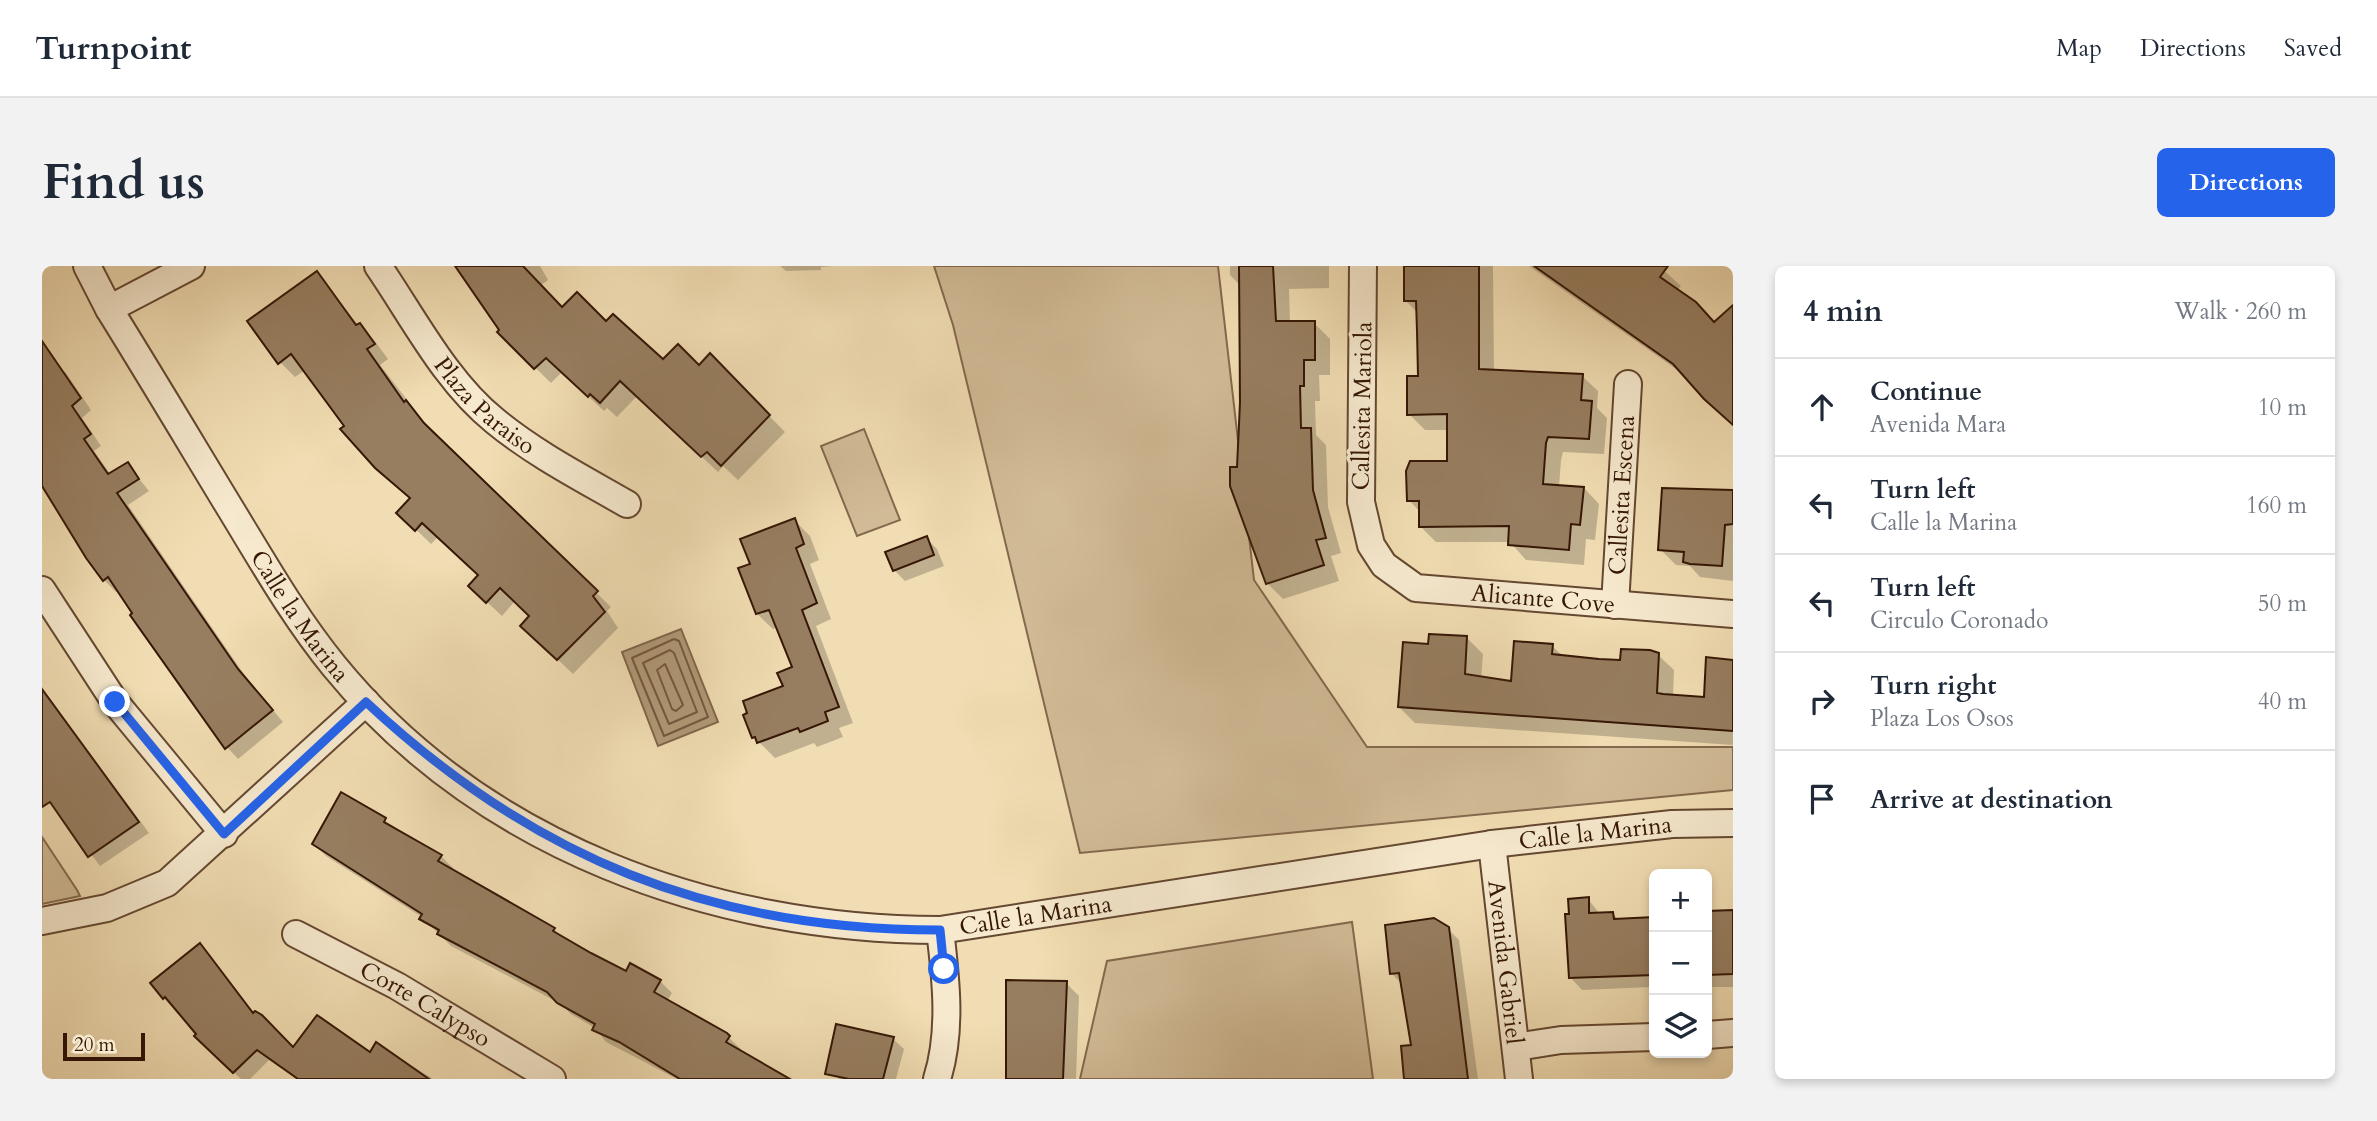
<!DOCTYPE html>
<meta charset="utf-8">
<style>
:root{--surface:#fff;--page:#f2f2f3;--text:#1f2937;--muted:#747a83;--line:#e0e1e3;--accent:#2563eb}
body{margin:0;font-family:Cardo,serif;background:var(--page);color:var(--text)}
.controls{position:absolute;right:21px;bottom:21px;display:grid;overflow:hidden;border-radius:10px;box-shadow:0 4px 10px #0003}
.controls button{width:63px;height:63px;display:grid;place-items:center;padding:0;border:0;border-bottom:2px solid var(--line);background:var(--surface);color:var(--text);font:35px sans-serif}
.scale{position:absolute;left:21px;bottom:18px;width:82px;box-sizing:border-box;padding-left:7px;border:4px solid #361706;border-top:0;font-size:19px;line-height:24px;white-space:nowrap;color:#361706;-webkit-text-stroke:5px #f6e9ce;paint-order:stroke}
.stop{position:absolute;width:21px;height:21px;margin:-16px;border:5px solid #2563eb;border-radius:50%;background:#fff}
.stop.end{background:#2563eb;border-color:#fff;box-shadow:0 2px 7px #0008}
.list{margin:0;padding:0;list-style:none}
h2{display:flex;justify-content:space-between;align-items:center;height:91px;margin:0;padding:0 28px;font-size:30px}
h2 small{font-size:23px;font-weight:400;color:var(--muted)}
.list li{display:grid;grid-template-columns:46px 1fr auto;gap:21px;align-items:center;box-sizing:border-box;height:98px;padding:0 28px;border-top:2px solid var(--line)}
.list b{display:block;font-size:26px;white-space:nowrap}
.list p{margin:0;font-size:23px;white-space:nowrap;color:var(--muted)}
.list em{font-size:23px;font-style:normal;color:var(--muted)}
.icon{flex:none;width:38px;height:38px;fill:none;stroke:currentColor;stroke-width:2;stroke-linecap:round;stroke-linejoin:round}
.map{position:relative;flex:none;width:1691px;height:813px;overflow:hidden;border-radius:10px}
header{display:flex;align-items:center;gap:42px;box-sizing:border-box;height:98px;padding:0 35px;background:var(--surface);border-bottom:2px solid var(--line)}
header strong{font-size:33px}
nav{display:flex;gap:38px;margin-inline-start:auto;font-size:24px}
.intro{display:flex;align-items:center;justify-content:space-between;box-sizing:border-box;height:168px;padding:0 42px}
h1{margin:0;font-size:49px}
.button{padding:18px 32px;border-radius:10px;background:var(--accent);color:#fff;font-size:24px;font-weight:700}
main{display:flex;gap:42px;padding:0 42px}
aside{flex:1;background:var(--surface);border-radius:10px;box-shadow:0 4px 10px #0003}
.map>svg:first-child{display:block}
</style>
<header>
<strong>Turnpoint</strong>
<nav><a>Map</a><a>Directions</a><a>Saved</a></nav>
</header>
<div class="intro"><h1>Find us</h1><a class="button">Directions</a></div>
<main>
<div class="map">
<svg width="1691" height="813" viewBox="0 0 1691 813">
<rect width="100%" height="100%" fill="#f1ddb3"/>
<filter id="stains"><feTurbulence type="fractalNoise" baseFrequency=".00286" numOctaves="4"/><feColorMatrix values="0 0 0 0 .2 0 0 0 0 .09 0 0 0 0 .02 0 0 0 .5 -.17"/></filter>
<radialGradient id="worn" r=".72"><stop offset=".6" stop-color="#630" stop-opacity="0"/><stop offset="1" stop-color="#630" stop-opacity=".3"/></radialGradient>
<!-- green -->
<g fill="#d1bb96" stroke="#84694e" stroke-width="2">
<polygon points="892,0 1176,0 1212,314 1325,481 1691,481 1691,524 1038,587 911,59"/>
<polygon points="822,163 858,254 815,270 779,180"/>
<polygon points="0,571 35,624 38,630 0,638"/>
<polygon points="1310,656 1331,813 1038,813 1065,695"/>
</g>
<!-- water -->
<polygon fill="#b19a78" stroke="#80664a" stroke-width="2" points="639,363 676,456 616,480 580,386"/>
<!-- shadow -->
<g fill="#0003">
<polygon points="415,0 498,0 506,14 498,20 521,43 564,58 621,95 658,101 668,90 743,166 696,214 681,200 676,206 595,130 575,151 565,142 562,145 520,106 509,117 457,66 459,64"/>
<polygon points="738,0 792,0 779,1 779,4 744,5"/>
<polygon points="1188,0 1287,0 1287,22 1247,23 1248,57 1272,57 1288,73 1288,109 1277,109 1278,135 1273,135 1274,169 1284,179 1286,241 1299,287 1289,290 1297,315 1241,333 1225,317 1196,203 1198,19 1188,9"/>
<polygon points="1364,0 1451,0 1452,105 1540,110 1556,125 1555,142 1565,152 1562,188 1521,186 1519,194 1517,221 1542,222 1557,238 1553,274 1544,273 1542,299 1484,294 1468,276 1394,276 1378,260 1378,246 1367,234 1407,197 1407,164 1383,164 1367,148 1378,112 1376,47 1364,35"/>
<polygon points="1487,0 1617,0 1639,20 1635,25 1644,110"/>
<polygon points="275,8 317,60 332,74 346,93 338,99 395,172 569,341 565,345 576,362 531,408 495,374 489,350 473,335 460,350 428,320 438,310 396,271 389,278 357,247 371,232 304,160 263,104 253,111 238,96"/>
<polygon points="0,87 24,107 49,144 40,152 59,180 52,185 69,209 85,198 107,225 86,239 208,417 241,456 196,493 185,481 77,324 74,326 62,314 0,205"/>
<polygon points="1691,226 1691,315 1658,311 1648,300 1634,299 1618,283"/>
<polygon points="752,254 768,270 777,294 768,298 789,353 774,360 811,457 797,462 801,471 775,481 772,477 733,492 712,471 752,402 736,361 731,363 715,348 710,299"/>
<polygon points="884,272 895,283 902,300 863,315 852,304"/>
<polygon points="1425,372 1441,388 1439,413 1471,417 1510,380 1522,391 1580,395 1616,389 1632,404 1631,431 1663,433 1691,395 1691,479 1373,457 1357,441 1388,380"/>
<polygon points="0,423 107,567 58,600 0,523"/>
<polygon points="300,528 399,590 411,602 409,605 512,663 521,673 584,707 618,715 630,727 625,735 684,769 699,783 697,786 744,813 635,813 564,776 553,762 529,748 519,738 409,680 380,651 284,590 272,578"/>
<polygon points="1546,633 1558,648 1571,648 1577,654 1612,652 1612,724 1609,721 1540,724 1528,711"/>
<polygon points="1691,646 1691,721 1665,721 1665,648"/>
<polygon points="1406,663 1417,674 1436,813 1364,813 1371,780 1360,718 1349,707"/>
<polygon points="158,679 213,748 252,784 328,789 335,779 391,813 255,813 227,794 208,813 199,813 166,782 122,732"/>
<polygon points="1024,717 1037,730 1034,813 965,813"/>
<polygon points="851,773 862,783 854,813 797,813 788,804"/>
</g>
<g fill="none" stroke-linecap="round" stroke-linejoin="round">
<!-- shore -->
<g stroke="#74583f" stroke-width="2">
<polygon points="632,373 637,375 666,451 622,470 590,392"/>
<polygon points="628,384 632,387 655,446 627,458 601,397"/>
<polygon points="623,398 641,439 634,445 630,443 615,404"/>
</g>
</g>
<!-- building -->
<g fill="#977e60" stroke="#361706" stroke-width="2">
<polygon points="413,0 481,0 520,41 535,26 564,55 571,48 621,93 636,78 657,99 668,87 728,149 679,200 665,186 659,191 578,115 558,137 548,128 546,131 504,92 492,103 455,66 457,64"/>
<polygon points="1197,0 1231,0 1234,55 1273,55 1273,94 1262,94 1262,120 1258,120 1259,162 1269,162 1271,224 1284,272 1274,274 1282,299 1224,318 1188,220 1188,201 1195,201 1198,137"/>
<polygon points="1362,0 1437,0 1437,103 1541,108 1539,134 1550,135 1547,173 1506,171 1504,177 1501,218 1542,221 1538,259 1529,258 1527,284 1466,279 1467,260 1377,261 1377,235 1365,235 1364,205 1368,195 1405,195 1405,148 1365,149 1365,110 1376,110 1375,65 1374,35 1362,35"/>
<polygon points="1492,0 1626,0 1618,11 1654,36 1672,56 1691,39 1691,159 1662,133 1631,98"/>
<polygon points="275,5 314,59 318,57 333,78 325,83 362,136 364,134 382,157 556,325 551,330 563,346 515,394 478,360 487,350 458,322 444,337 426,320 436,309 380,257 373,265 354,247 368,232 333,202 298,163 302,160 249,88 236,98 205,55"/>
<polygon points="0,75 39,132 30,140 49,168 42,173 66,208 86,196 97,213 75,227 196,403 231,444 183,483 88,349 90,347 66,311 61,315 44,292 0,220"/>
<polygon points="1620,222 1691,224 1691,258 1683,259 1680,300 1648,298 1641,296 1642,286 1616,284"/>
<polygon points="753,252 762,278 754,282 775,337 760,344 797,441 783,446 786,455 758,466 756,462 715,477 713,471 710,472 701,449 705,447 701,435 741,420 735,407 750,401 727,344 714,348 696,302 708,298 698,273"/>
<polygon points="885,270 892,289 851,305 843,286"/>
<polygon points="1387,368 1425,370 1423,408 1469,415 1472,375 1511,378 1510,388 1557,393 1578,394 1579,383 1608,384 1617,387 1615,427 1621,428 1662,431 1664,391 1691,394 1691,465 1356,441 1361,376 1386,378"/>
<polygon points="0,423 97,556 46,591 8,536 0,541"/>
<polygon points="299,526 344,552 342,556 400,589 396,595 513,662 511,665 549,687 584,705 588,697 619,714 612,726 685,767 688,770 684,776 748,813 638,813 577,776 550,764 553,758 515,737 505,726 395,668 397,664 377,653 380,648 270,578"/>
<polygon points="1547,631 1547,647 1571,646 1572,653 1612,651 1612,709 1527,712 1523,648 1527,648 1526,633"/>
<polygon points="1691,644 1691,708 1665,709 1665,645"/>
<polygon points="1392,652 1407,661 1426,813 1362,813 1359,780 1369,779 1357,707 1348,708 1343,659"/>
<polygon points="158,677 211,747 213,745 220,749 251,781 275,749 328,786 334,776 387,813 256,813 215,784 191,807 152,770 154,768 123,731 121,733 108,717"/>
<polygon points="964,714 1025,715 1021,813 964,813"/>
<polygon points="794,758 852,771 841,813 807,813 783,808"/>
</g>
<g fill="none" stroke-linecap="round" stroke-linejoin="round">
<defs>
<g id="minor">
<path id="s1" d="M45,0L67,43C108,109 148,176 188,242C221,296 252,351 292,400C439,580 671,664 898,664L1450,578L1630,558L1691,557"/>
<path id="s2" d="M336,0C371,51 404,116 453,155C493,188 540,212 585,238"/>
<path id="s3" d="M1321,0L1319,236L1329,279L1342,299L1374,322L1691,348"/>
<polyline points="67,43 149,0"/>
<polyline points="0,324 73,436 182,568"/>
<path id="s4" d="M1573,339L1586,118"/>
<path id="s5" d="M1450,578L1477,813"/>
<polyline points="0,655 65,642 125,617 324,436"/>
<path id="s6" d="M254,668L355,720L510,813"/>
<polyline points="1665,769 1691,767"/>
<polyline points="1474,781 1519,774 1612,771"/>
<path d="M895,813C910,766 904,713 898,664"/>
</g>
</defs>
<!-- minor casing -->
<use href="#minor" stroke="#654831" stroke-width="30"/>
<!-- minor -->
<use href="#minor" stroke="#f6e9ce" stroke-width="26"/>
</g>
<g fill="none" stroke-linecap="round" stroke-linejoin="round">
<!-- route -->
<path stroke="#2563eb" stroke-width="9" d="M73,436L182,568L324,436C491,592 669,664 898,664L902,703"/>
</g>
<g text-anchor="middle" stroke-width="7" stroke-linejoin="round" paint-order="stroke">
<!-- street labels -->
<g font-size="24" fill="#361706" stroke="#f6e9ce">
<text dy="8" stroke="none"><textPath href="#s2" startOffset="177">Plaza Paraiso</textPath></text>
<text transform="translate(1320 140) rotate(-89)" y="8">Callesita Mariola</text>
<text dy="8" stroke="none"><textPath href="#s4" startOffset="110">Callesita Escena</textPath></text>
<text dy="8" stroke="none"><textPath href="#s3" startOffset="471">Alicante Cove</textPath></text>
<text dy="8" stroke="none"><textPath href="#s1" startOffset="410">Calle la Marina</textPath></text>
<text dy="8" stroke="none"><textPath href="#s1" startOffset="1816">Calle la Marina</textPath></text>
<text dy="8" stroke="none"><textPath href="#s1" startOffset="1250">Calle la Marina</textPath></text>
<text dy="8" stroke="none"><textPath href="#s5" startOffset="119">Avenida Gabriel</textPath></text>
<text dy="8" stroke="none"><textPath href="#s6" startOffset="147">Corte Calypso</textPath></text>
</g>
</g>
<rect width="100%" height="100%" filter="url(#stains)"/>
<rect width="100%" height="100%" fill="url(#worn)"/>
</svg>
<div class="controls">
<button>+</button>
<button>−</button>
<button><svg class="icon" aria-label="layers" viewBox="0 0 24 24"><path d="M12 4l9 5-9 5-9-5zM3 14l9 5 9-5"/></svg></button>
</div>
<div class="scale">20 m</div>
<div class="stop" style="left:902px;top:703px"></div>
<div class="stop end" style="left:73px;top:436px"></div>
</div>
<aside>
<h2>4 min<small>Walk · 260 m</small></h2>
<ul class="list">
<li><svg class="icon" aria-label="ahead" viewBox="0 0 24 24"><path d="M12 20V5M6 11l6-6 6 6"/></svg><div><b>Continue</b><p>Avenida Mara</p></div><em>10 m</em></li>
<li><svg class="icon" aria-label="left" viewBox="0 0 24 24"><path d="M17 20v-9H6M10 6l-5 5 5 5"/></svg><div><b>Turn left</b><p>Calle la Marina</p></div><em>160 m</em></li>
<li><svg class="icon" aria-label="left" viewBox="0 0 24 24"><path d="M17 20v-9H6M10 6l-5 5 5 5"/></svg><div><b>Turn left</b><p>Circulo Coronado</p></div><em>50 m</em></li>
<li><svg class="icon" aria-label="right" viewBox="0 0 24 24"><path d="M7 20v-9h11M14 6l5 5-5 5"/></svg><div><b>Turn right</b><p>Plaza Los Osos</p></div><em>40 m</em></li>
<li><svg class="icon" aria-label="arrive" viewBox="0 0 24 24"><path d="M6 21V4h12l-3 4 3 4H6"/></svg><div><b>Arrive at destination</b></div></li>
</ul>
</aside>
</main>
